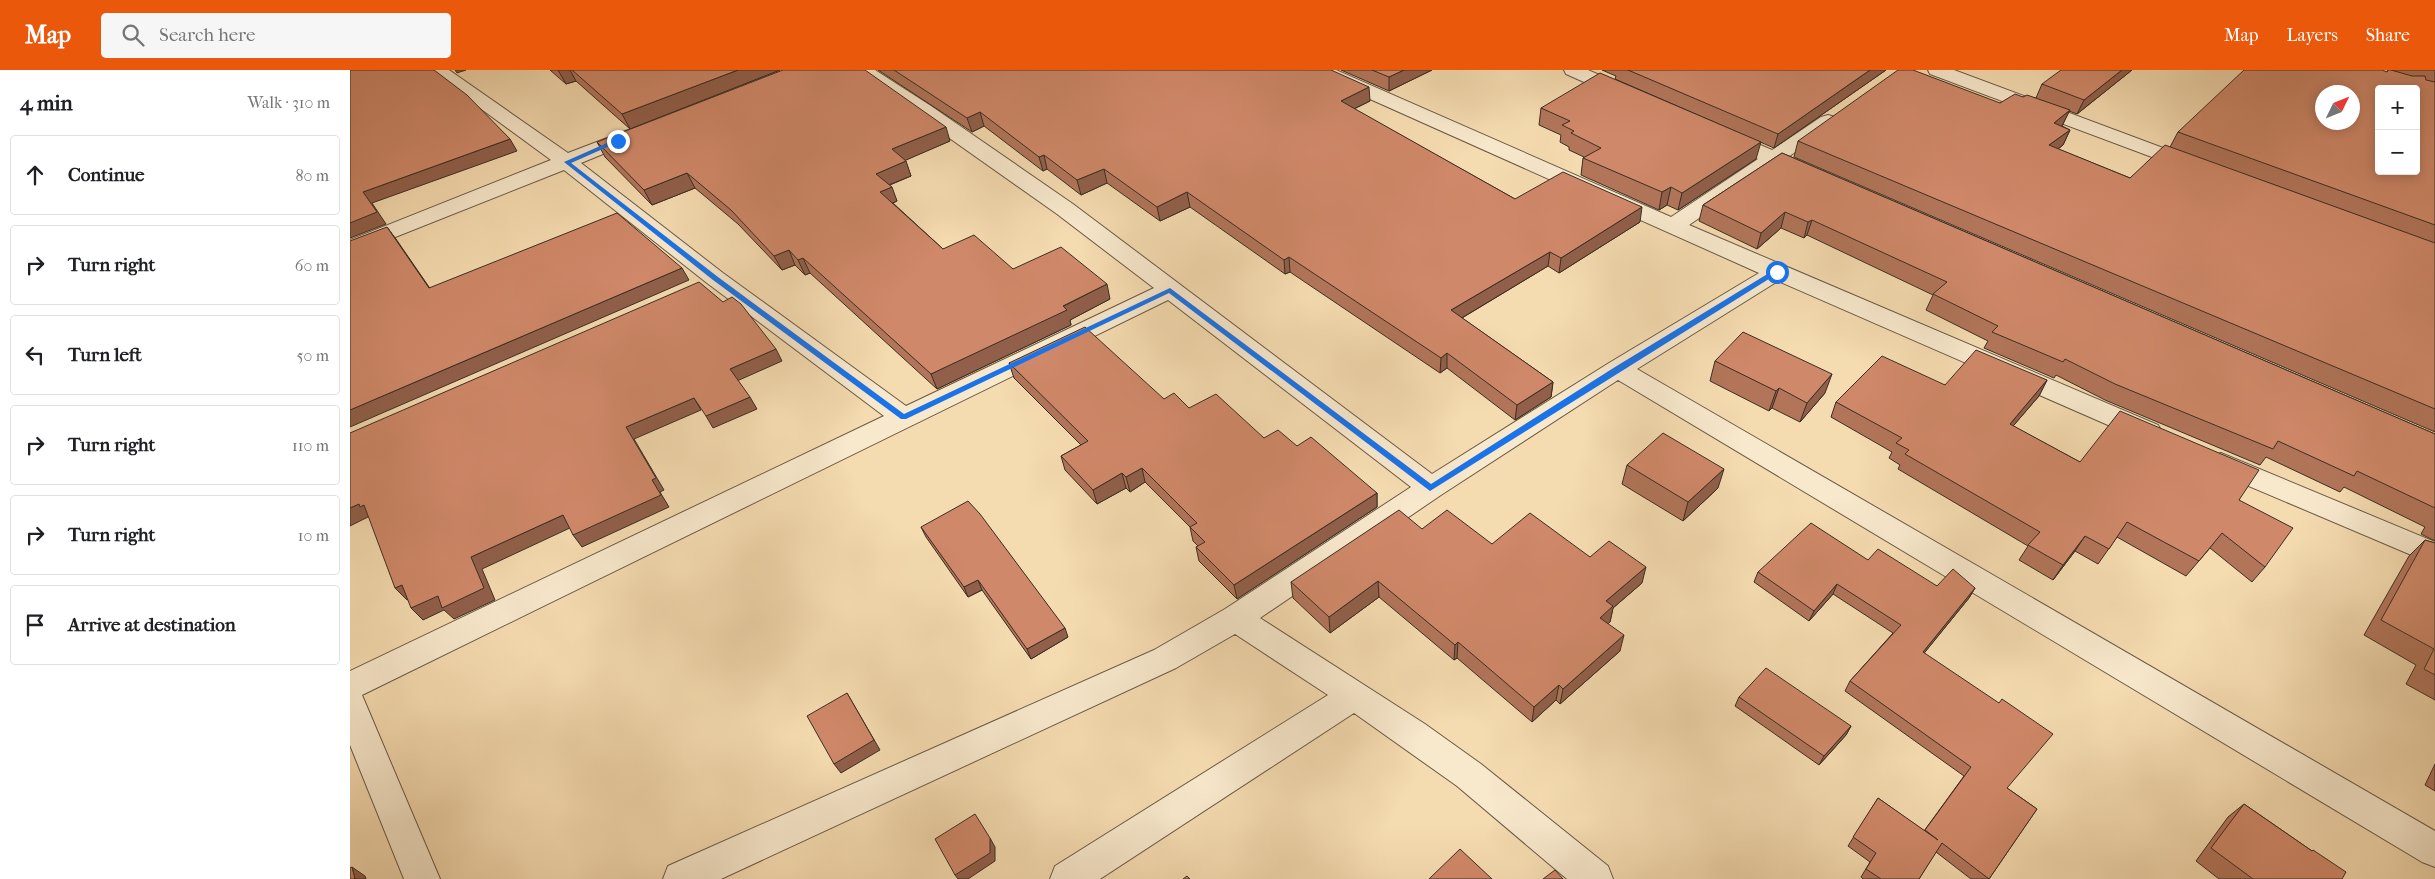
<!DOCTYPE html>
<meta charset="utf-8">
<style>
:root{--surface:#fff;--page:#f6f6f6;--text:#202124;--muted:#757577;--line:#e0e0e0;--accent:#ea580c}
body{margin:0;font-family:"IM FELL French Canon",serif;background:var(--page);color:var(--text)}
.controls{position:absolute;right:15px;top:15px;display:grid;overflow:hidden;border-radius:5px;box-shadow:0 2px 12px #0003}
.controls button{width:45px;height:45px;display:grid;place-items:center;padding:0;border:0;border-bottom:1px solid var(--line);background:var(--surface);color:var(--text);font:25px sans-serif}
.compass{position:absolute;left:1965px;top:15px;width:45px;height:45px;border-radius:50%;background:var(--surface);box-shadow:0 2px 12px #0003;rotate:47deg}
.stop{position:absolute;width:15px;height:15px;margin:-11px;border:4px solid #1a73e8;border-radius:50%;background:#fff}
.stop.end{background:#1a73e8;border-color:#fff;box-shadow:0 1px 5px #0008}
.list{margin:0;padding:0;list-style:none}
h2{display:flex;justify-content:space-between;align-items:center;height:65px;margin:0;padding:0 20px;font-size:21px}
h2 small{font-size:16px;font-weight:400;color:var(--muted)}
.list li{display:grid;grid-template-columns:32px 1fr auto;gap:15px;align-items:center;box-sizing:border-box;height:80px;margin:0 10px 10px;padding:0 10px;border:1px solid var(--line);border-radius:5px}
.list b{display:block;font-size:19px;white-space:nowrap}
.list em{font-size:16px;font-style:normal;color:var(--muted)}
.icon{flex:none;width:28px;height:28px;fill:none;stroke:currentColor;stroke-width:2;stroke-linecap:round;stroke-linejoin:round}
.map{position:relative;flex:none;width:2085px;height:809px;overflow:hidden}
header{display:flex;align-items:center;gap:30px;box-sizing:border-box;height:70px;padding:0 25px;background:var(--accent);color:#fff}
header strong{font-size:24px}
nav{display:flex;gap:28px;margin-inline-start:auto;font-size:18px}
.search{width:350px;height:45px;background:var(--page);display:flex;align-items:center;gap:12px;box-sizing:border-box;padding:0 18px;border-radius:5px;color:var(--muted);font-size:19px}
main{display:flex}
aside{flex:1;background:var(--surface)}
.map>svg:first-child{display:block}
</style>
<header>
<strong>Map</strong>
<div class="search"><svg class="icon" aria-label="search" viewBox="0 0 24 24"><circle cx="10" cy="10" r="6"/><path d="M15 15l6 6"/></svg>Search here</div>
<nav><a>Map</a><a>Layers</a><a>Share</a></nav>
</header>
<main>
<aside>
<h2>4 min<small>Walk · 310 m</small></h2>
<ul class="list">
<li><svg class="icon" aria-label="ahead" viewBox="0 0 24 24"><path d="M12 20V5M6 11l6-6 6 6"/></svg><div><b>Continue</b></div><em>80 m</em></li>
<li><svg class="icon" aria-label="right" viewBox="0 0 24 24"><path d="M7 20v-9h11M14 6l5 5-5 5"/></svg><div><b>Turn right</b></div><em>60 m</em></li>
<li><svg class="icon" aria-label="left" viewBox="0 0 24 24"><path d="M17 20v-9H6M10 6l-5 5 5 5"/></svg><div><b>Turn left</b></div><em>50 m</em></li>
<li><svg class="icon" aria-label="right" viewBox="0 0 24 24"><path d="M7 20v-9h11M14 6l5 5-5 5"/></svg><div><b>Turn right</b></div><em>110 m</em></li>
<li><svg class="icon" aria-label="right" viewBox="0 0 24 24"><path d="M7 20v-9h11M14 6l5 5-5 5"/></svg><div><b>Turn right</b></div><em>10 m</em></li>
<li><svg class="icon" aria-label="arrive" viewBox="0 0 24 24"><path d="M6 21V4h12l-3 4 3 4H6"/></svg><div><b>Arrive at destination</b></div></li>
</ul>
</aside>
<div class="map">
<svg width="2085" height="809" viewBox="0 0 2085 809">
<rect width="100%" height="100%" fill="#f5dbb0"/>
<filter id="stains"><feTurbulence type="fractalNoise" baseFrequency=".004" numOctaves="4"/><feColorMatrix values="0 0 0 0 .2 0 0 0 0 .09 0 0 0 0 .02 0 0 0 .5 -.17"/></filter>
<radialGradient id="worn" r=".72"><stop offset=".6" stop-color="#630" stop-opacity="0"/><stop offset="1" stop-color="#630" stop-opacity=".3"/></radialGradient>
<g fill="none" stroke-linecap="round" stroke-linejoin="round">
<defs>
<g id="minor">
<path d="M78,0H99L218,83L278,60L285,58L292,60L295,64L292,68L231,93L373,203L556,336L804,218L707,144L503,0H525L581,36L723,134L1082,404L1259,293L1409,203L964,4L962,0H986L1321,147L1408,89L1366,70L1363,66L1366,62L1373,60L1380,62L1422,80L1471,47L1478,45L1485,47L1488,51L1485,55L1438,87L1464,99L1467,103L1464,107C1450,111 1437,102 1425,96L1339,155L1808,355L1812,362L1808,369L1799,371L1790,369L1428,211L1287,299L2085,761V797L2072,792L1268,310L1091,425L910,548L1075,654L1131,694L1258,796L1263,809H1217L1107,716L1004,643L750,809H700L705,796L978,625L885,564L826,598L371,809H313L318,796L804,580L875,539L1061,417L818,230L12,625L90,809H54L0,675V601L534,346L357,213L214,100L0,185V170L201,90Z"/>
<polygon points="1214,0 1238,0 1284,20 1287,24 1284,28 1270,28 1216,4"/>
<polygon points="1578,0 1604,0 1848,91 1851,95 1848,99 1841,101 1834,99 1580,4"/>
<polygon points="1871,383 2085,472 2085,495 1861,400 1857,393 1861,386"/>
</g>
</defs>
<!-- minor casing -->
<use href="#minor" stroke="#695946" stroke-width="2"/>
<!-- minor -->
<use href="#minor" fill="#f8e8cc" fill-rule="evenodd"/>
</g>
<!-- wall -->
<g fill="#b2755a" stroke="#3a2e23">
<polygon points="200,0 430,0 280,59 226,11 216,14"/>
<polygon points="528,0 981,0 1020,31 1004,39 1165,129 1290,152 1209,203 1198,196 1112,248 1203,312 1201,327 1165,350 1097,298 1090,303 940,202 935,204 840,137 810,151 757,113 731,125 697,99 693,101 634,56 622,62"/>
<polygon points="991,0 1082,0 1039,21"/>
<polygon points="1252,0 1536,0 1424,78 1265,9 1266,6"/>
<polygon points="1782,0 1727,44 1719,41 1712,56 1720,60 1713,75 1708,79 1780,108 1820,77 1828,62 2037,2 2038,0 2085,0 2085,362 1444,87 1448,71 1650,33 1673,27 1686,28 1692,14"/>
<polygon points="1191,38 1406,89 1328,140 1317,135 1309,140 1231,105 1233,88 1234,87 1219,80 1219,77 1210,72 1211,65 1189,55"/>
<polygon points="600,71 555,90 561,106 540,115 547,131 543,133 593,179 663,199 760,229 720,250 721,255 587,319 460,203 455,205 445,195 432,200 388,154 345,118 302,135 255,87 247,72"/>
<polygon points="1432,83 2085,364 2085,471 2071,464 2075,457 1994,417 1990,422 1916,387 1910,395 1755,330 1706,305 1704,308 1634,278 1638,271 1576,240 1583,225 1457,165 1454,168 1431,158 1407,179 1349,151 1353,135"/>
<polygon points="1365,291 1475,323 1450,352 1422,338 1419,341 1360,311"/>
<polygon points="659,293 814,329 839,338 914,368 947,376 1027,423 1027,437 887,529 849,491 846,477 848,476 843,471 840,457 795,412 780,422 776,418 747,434 715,400 711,386 731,375 664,308"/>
<polygon points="1697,310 1689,326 1663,356 1730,392 1889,430 1915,497 1902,512 1860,478 1836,506 1767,467 1748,494 1725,481 1703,510 1669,490 1678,476 1548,399 1550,395 1539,388 1542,382 1481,347 1486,332 1595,315"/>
<polygon points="1277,395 1368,418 1333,451 1272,414"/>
<polygon points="571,457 718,567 681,589 632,520 618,527 576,467"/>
<polygon points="1072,459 1142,474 1240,487 1292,513 1263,538 1260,552 1257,554 1270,581 1210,634 1206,630 1182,652 1107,588 1104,590 1029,527 980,563 943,528 941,512"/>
<polygon points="2075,470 2085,473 2085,630 2056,614 2066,595 2014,565 2059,486"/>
<polygon points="1518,490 1587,516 1625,518 1619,528 1574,583 1657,718 1687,739 1639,809 1621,809 1586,782 1569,809 1513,809 1511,807 1520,792 1498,776 1528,728 1574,761 1614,706 1495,621 1500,611 1543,563 1483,524 1459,551 1404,512 1408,502"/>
<polygon points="1389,627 1501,656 1496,665 1469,695 1385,636"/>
<polygon points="2085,694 2085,721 2075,715"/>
<polygon points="1894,734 1962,781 1963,780 1992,809 1869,809 1846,791 1878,747"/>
</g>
<!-- shaded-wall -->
<g fill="#915f4a" stroke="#3a2e23">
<polygon points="105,0 116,0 107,3"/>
<polygon points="208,0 220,0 226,11 216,14"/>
<polygon points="388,0 430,0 280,59 272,44"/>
<polygon points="1054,0 1082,0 1039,21 1039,7"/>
<polygon points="1520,0 1536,0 1424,78 1428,64"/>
<polygon points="1772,0 1782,0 1727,44 1734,30"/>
<polygon points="1019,17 1020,31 991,45 991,31"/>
<polygon points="1720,40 1712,56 1697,68 1704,53"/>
<polygon points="630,42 634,56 622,62 617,48"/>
<polygon points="596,57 600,71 547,94 542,79"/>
<polygon points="1720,60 1713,75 1692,91 1699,75"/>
<polygon points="160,69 167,81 22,133 36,154 0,168 0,153 13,122"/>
<polygon points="1411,72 1406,89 1328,140 1332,123"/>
<polygon points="694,85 697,99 693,101 689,87"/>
<polygon points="556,91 561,106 531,118 526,104"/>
<polygon points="754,99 757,113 731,125 727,110"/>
<polygon points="337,103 345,118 302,135 294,120"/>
<polygon points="542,117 547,131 536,136 530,122"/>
<polygon points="1321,117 1317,135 1309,140 1312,122"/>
<polygon points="837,122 840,137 810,151 807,137"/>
<polygon points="1292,137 1290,152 1209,203 1211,188"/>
<polygon points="1435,142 1431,158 1407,179 1411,163"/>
<polygon points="1462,150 1457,165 1454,168 1458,152"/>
<polygon points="37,157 46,169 88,230 79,218"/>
<polygon points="439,180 445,195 432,200 424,186"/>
<polygon points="1200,182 1198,196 1100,255 1101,240"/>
<polygon points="939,187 940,202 935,204 934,190"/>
<polygon points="453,188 460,203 455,205 448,190"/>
<polygon points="332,198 339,210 0,357 0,340"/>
<polygon points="757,214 760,229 720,250 721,255 587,319 581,304"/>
<polygon points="426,279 432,291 387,311 380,299"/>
<polygon points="1097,283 1097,298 1090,303 1091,288"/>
<polygon points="1482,304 1475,323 1450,352 1457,333"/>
<polygon points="1697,310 1689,326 1652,369 1660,354"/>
<polygon points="1203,312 1201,327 1165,350 1167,335"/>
<polygon points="1429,318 1422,338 1419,341 1426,321"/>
<polygon points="400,327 407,339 363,358 356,346"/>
<polygon points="344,328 351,340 284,369 314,420 310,422 319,437 232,477 223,465 276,357"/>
<polygon points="792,398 795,412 780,422 776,407"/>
<polygon points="1374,399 1368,418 1333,451 1338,432"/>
<polygon points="772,403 776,418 747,434 743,420"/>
<polygon points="1027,423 1027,437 887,529 884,515"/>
<polygon points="9,434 14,435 20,446 0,456 0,438"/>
<polygon points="213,445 222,457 132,499 145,530 104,549 94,540 73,550 61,538 121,487"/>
<polygon points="1735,466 1725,481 1703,510 1713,495"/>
<polygon points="1296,497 1292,513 1263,538 1260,552 1247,564 1250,548 1256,531"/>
<polygon points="628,510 632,520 618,527 614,517"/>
<polygon points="1028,511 1029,527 980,563 979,547"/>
<polygon points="1487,514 1483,524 1459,551 1464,541"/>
<polygon points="52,515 64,527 57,530 45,518"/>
<polygon points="1625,518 1619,528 1567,592 1573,582"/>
<polygon points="715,558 718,567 681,589 677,579"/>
<polygon points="1274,565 1270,581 1210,634 1213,619"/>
<polygon points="1108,572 1107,588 1104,590 1105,575"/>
<polygon points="1209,615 1206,630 1182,652 1184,637"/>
<polygon points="497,623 530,680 491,703 484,694"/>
<polygon points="1501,656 1496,665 1469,695 1474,686"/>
<polygon points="640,768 645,777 645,791 618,809 608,809 605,805"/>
<polygon points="2,797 15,806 16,809 5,809"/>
</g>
<!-- building -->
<g fill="#cf8869" stroke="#3a2e23" fill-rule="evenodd">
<polygon points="0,0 84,0 117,25 160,69 13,122 27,142 0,153"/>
<polygon points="222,0 388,0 272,44"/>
<polygon points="433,0 515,0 596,57 542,79 556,91 526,104 542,117 530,122 593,179 624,165 663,199 711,177 757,214 713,236 717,240 581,304 453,188 448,190 439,180 424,186 381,140 337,103 294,120 247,72"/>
<polygon points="544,0 981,0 1019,17 991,31 1165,129 1213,102 1292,137 1211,188 1200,182 1101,240 1203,312 1167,335 1097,283 1091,288 939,187 934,190 837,122 807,137 754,99 727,110 694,85 689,87 630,42 617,48"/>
<polygon points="1022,0 1054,0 1039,7"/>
<polygon points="1278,0 1520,0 1428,64"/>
<polygon points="1548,0 1563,0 1650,33 1665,24 1673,27 1677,25 1720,40 1704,53 1720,60 1699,75 1780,108 1815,75 2085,173 2085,339 1448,71"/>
<polygon points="1711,0 1772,0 1734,30 1692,14"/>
<path d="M1894,0H2032L2037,2L2038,0H2041L2062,6H2075L2076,10L2085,12V155L1828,62ZM2029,19H2066V101H2029ZM1972,22H2002V52H1972Z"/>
<polygon points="1250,3 1411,72 1332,123 1321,117 1312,122 1233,88 1251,78 1221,63 1224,61 1212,55 1220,51 1191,38"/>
<polygon points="1432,83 2085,364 2085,438 2007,401 2004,406 1928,371 1923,379 1765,314 1715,289 1713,292 1642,262 1648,256 1583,224 1597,212 1462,150 1458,152 1435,142 1411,163 1353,135"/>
<polygon points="267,143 332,198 0,340 0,171 37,157 79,218"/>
<polygon points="349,212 373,232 382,227 391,234 426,279 380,299 400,327 356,346 344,328 276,357 306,408 302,410 311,425 223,465 213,445 121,487 134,518 92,538 88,526 61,538 52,515 45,518 14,435 10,437 9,434 0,438 0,363"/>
<polygon points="735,257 814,329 824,323 839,338 866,324 914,368 928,360 947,376 961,367 1027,423 884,515 846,477 855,472 840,457 847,453 792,398 776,407 772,403 743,420 711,386 738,371 659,293"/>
<polygon points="1393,262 1482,304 1457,333 1429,318 1426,321 1365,291"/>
<polygon points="1626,280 1697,310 1660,354 1730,392 1770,341 1909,400 1889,430 1943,458 1915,497 1872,463 1849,491 1777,452 1759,479 1735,466 1713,495 1678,475 1690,462 1555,384 1559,380 1546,373 1552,368 1486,332 1532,286 1595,315"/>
<polygon points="1313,363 1374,399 1338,432 1277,395"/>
<polygon points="618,431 630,444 715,558 677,579 628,510 614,517 571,457"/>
<polygon points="1049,440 1072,459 1097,440 1142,474 1180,443 1240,487 1259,471 1296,497 1256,531 1263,536 1250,548 1274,565 1213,619 1209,615 1184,637 1108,572 1105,575 1028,511 979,547 941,512"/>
<polygon points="1461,453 1518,490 1528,479 1587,516 1603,499 1625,518 1573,582 1649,633 1652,629 1703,664 1657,718 1687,739 1639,809 1592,773 1569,809 1531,809 1516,799 1526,783 1503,767 1528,728 1588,770 1575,760 1621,697 1500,611 1551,555 1487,514 1464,541 1408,502"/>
<polygon points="2075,470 2085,473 2085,605 2074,599 2084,579 2031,550"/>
<polygon points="1416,598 1501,656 1474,686 1389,627"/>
<polygon points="497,623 524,670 484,694 457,646"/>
<polygon points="1894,734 1962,781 1963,780 1996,802 1992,809 1903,809 1861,778"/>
<polygon points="625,744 640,768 640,783 605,805 585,769"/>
<polygon points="1110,779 1142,809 1079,809"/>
<polygon points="2,797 5,809 0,809 0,798"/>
<polygon points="1205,800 1213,809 1193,809"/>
<polygon points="837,806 840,809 833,809"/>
</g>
<!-- route -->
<polygon fill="#1a73e8" points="266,69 271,71 221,93 368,207 554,344 820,218 1081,414 1265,297 1424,200 1430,202 1080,421 819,223 556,349 551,349 363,210 214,92"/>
<rect width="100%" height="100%" filter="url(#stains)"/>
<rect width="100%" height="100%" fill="url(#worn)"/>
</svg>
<div class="controls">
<button>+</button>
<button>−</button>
</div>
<svg class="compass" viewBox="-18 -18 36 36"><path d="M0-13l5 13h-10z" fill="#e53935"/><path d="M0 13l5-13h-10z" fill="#757577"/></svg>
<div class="stop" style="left:1427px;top:202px"></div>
<div class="stop end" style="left:268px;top:71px"></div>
</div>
</main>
